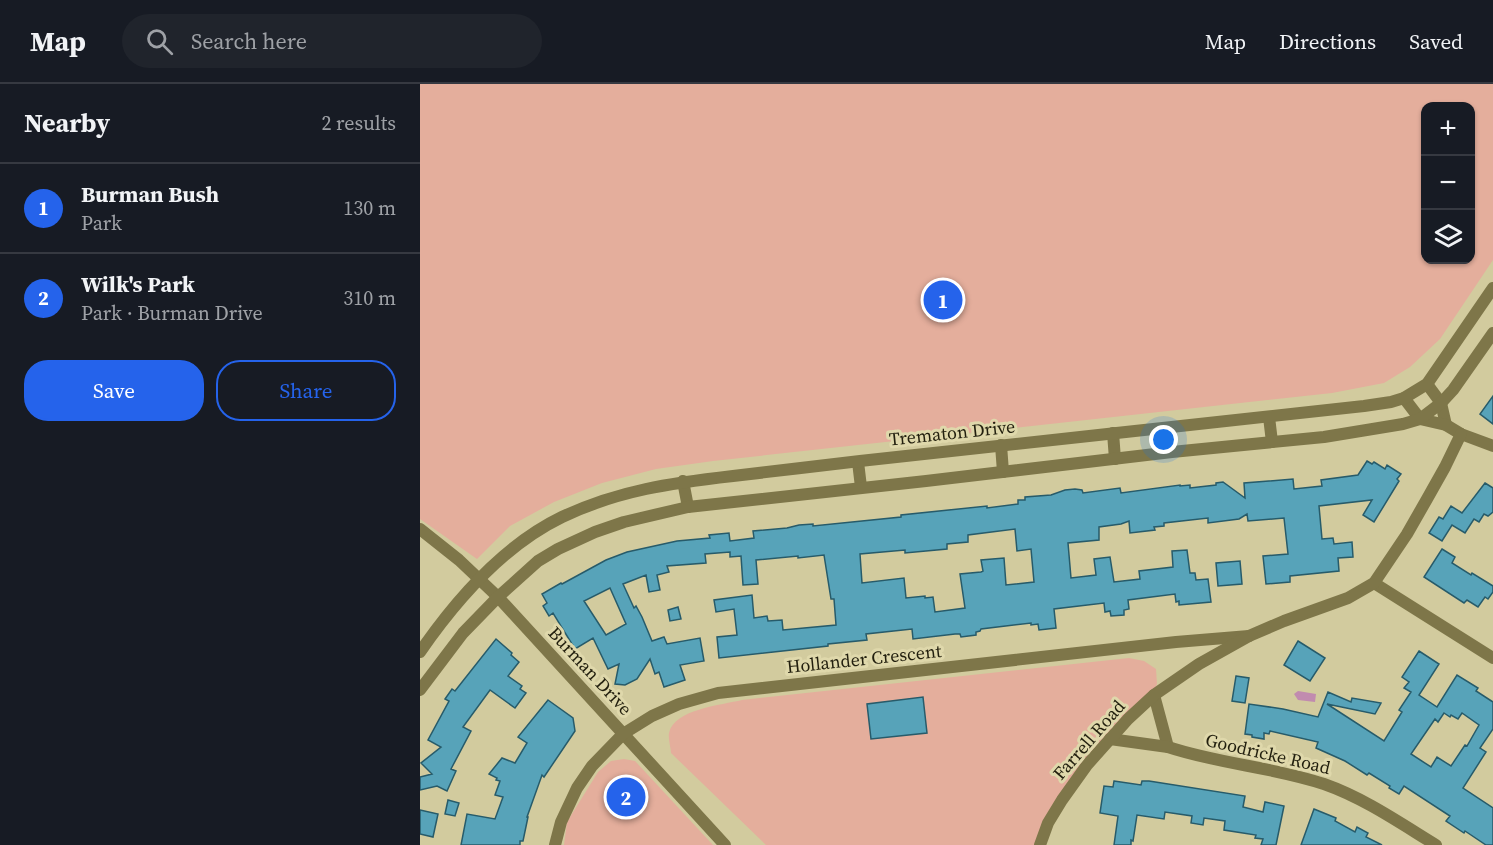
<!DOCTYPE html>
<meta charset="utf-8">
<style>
:root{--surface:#171b24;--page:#20242c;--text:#f1f3f6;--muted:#9ea1a6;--line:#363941;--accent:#2563eb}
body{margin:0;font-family:"Source Serif 4",serif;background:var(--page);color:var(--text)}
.controls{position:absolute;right:18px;top:18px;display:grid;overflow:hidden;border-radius:12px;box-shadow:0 2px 4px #0004}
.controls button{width:54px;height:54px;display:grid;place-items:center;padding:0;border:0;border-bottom:2px solid var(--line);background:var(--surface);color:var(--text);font:30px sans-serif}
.you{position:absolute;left:744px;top:356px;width:21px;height:21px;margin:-15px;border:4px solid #fff;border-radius:50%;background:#1a73e8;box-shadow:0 0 0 9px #1a73e833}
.badge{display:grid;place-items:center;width:39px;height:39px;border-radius:50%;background:var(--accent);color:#fff;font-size:20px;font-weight:700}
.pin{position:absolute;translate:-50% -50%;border:3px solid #fff;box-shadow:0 2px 6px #0006}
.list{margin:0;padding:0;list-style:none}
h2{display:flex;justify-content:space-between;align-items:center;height:78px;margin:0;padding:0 24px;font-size:26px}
h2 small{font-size:20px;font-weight:400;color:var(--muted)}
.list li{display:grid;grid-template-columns:39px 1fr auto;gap:18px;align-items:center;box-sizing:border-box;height:90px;padding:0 24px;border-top:2px solid var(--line)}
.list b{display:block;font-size:22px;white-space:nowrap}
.list p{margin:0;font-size:20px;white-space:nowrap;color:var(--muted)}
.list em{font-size:20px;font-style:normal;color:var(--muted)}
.actions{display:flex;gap:12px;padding:18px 24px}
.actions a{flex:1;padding:14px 0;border:2px solid var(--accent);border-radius:24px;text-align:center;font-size:21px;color:var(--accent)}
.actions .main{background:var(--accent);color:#fff}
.icon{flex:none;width:33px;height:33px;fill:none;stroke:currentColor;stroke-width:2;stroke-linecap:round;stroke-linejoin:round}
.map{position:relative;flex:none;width:1073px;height:761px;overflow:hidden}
header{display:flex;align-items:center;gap:36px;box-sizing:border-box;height:84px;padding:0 30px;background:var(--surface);border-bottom:2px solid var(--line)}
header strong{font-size:28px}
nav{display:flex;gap:33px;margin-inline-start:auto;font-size:21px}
.search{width:420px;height:54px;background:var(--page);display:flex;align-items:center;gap:15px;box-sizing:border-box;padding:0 21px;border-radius:33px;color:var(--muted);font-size:22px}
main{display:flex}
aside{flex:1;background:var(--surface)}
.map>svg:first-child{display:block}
</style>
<header>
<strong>Map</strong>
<div class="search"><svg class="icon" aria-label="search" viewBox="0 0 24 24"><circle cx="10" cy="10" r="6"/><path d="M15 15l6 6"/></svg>Search here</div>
<nav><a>Map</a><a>Directions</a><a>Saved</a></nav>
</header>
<main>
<aside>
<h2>Nearby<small>2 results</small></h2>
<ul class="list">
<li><span class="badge">1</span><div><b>Burman Bush</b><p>Park</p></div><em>130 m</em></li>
<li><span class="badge">2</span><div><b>Wilk's Park</b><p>Park · Burman Drive</p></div><em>310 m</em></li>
</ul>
<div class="actions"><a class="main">Save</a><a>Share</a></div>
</aside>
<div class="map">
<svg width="1073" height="761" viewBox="0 0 1073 761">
<rect width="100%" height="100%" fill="#d2cb9e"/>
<!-- green -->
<g fill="#e4ae9c" fill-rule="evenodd">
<path d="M0,0H1073V176L1020,255L990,283L964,299L912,309L293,377L236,385L182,399L134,418L90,442L57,475L0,435ZM1006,22H1050V176H1006Z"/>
<path d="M709,574L724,577L736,585L737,600L728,619L641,717L622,761H346L251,669C251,664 248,655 249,649C254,625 302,621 322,616Z"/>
<polygon points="204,675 215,677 293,761 144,761 147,738 178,688 191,677"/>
</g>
<!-- water -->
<polygon fill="#c18baf" points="878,607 896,610 895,618 878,616 874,610"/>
<!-- building -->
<g fill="#57a3b9" stroke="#275b6a" stroke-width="1.5" fill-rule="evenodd">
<polygon points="1073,312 1073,340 1060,330"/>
<path d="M947,377L952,380L954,378L965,385L967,381L981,390L977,395L979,397L954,438L943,431L952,416L899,422L902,455L913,454L914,460L932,458L933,473L918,474L919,487L870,492V498L846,500L843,472L868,470L864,434L828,437L827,430L819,435L788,439V434L744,439V442L734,443L735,446L710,449L709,437L701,440L679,443V456L648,459L651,494L676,491L674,475L690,473L694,498L720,495L719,487L753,483L752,467L767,466L770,489H775L776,496L788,495L791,518L759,521V517L756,518L755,510L708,516L709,525L704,526V531L691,532L690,527L685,528L684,519L634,525L636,544L619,546L618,540L611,541V539L561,545L560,547L556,548V551L541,553L540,550H535L493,555L492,545L446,550L447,556L408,560V562L299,574L297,553L317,551L314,525L296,528L294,516L332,511L334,534L347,532L348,537L362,536L363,546L416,541L414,515H411L404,471L378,474V472L336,476L338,500L323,501L321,472L310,473V468L285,470L286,479L247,482L249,488L237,491L240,506L229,508L226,491L203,500L214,524L216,522L222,533L232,557L244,553L247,560L280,554L284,577L260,581L265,596L244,603L239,588L235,590L230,575L217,595L205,601L195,600L199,580L188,585L173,554L155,565L133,529L129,532L123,522L127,519L122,510L141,499L142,500L186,476L207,468L257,457L290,454L289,451L309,449L310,457L334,454L333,447L367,444L379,441L393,440V442L481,433V431L567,422V424L598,420V416H605V413L631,411L645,406L655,405L662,406L663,409L700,404L701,409L760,401V402L770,401V404L796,401V399L803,398L825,414L824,399L873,395L874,405L902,402L901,396L938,391ZM595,445L597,467L611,465L614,498L586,501L584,474L561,476L563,487L561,488L540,490L545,524L515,528L513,513L505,514V512L486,514L484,494L442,499L440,470L485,466V469L527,465V460L548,458V451ZM190,504L206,540L186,551L164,517Z"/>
<polygon points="1065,399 1073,404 1073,428 1068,432 1064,430 1059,438 1054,435 1045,449 1032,441 1022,457 1009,449 1019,433 1023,435 1031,422 1042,429"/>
<polygon points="1022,465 1035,473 1032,479 1051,491 1052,489 1073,502 1073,508 1068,515 1065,513 1058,523 1047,516 1044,519 1004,493"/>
<polygon points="820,477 822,500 798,502 796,479"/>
<polygon points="258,523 261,535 250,537 248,526"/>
<polygon points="76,555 92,569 91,571 99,578 88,592 102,602 100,605 106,609 95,624 70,606 43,643 51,647 31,685 36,687 27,707 17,702 0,706 0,693 12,690 1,679 21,663 8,656 29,617 25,615 32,605 35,607"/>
<polygon points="878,557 905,574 890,597 864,581"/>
<path d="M999,567L1019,580L999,611L1017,623L1037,591L1058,604L1056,607L1073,618V645L1060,664L1066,668L1043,704L1073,724V761H1066L1045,747L1044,749L1026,737L1030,732L984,702L979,710L969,704L970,702L949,689L947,691L925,677L896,664L898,658L850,647L849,650L844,649V655L832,653V651L825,650L829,620L863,625L898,633L908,608L931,618L932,614L961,619L955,630L907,620L964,657L982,628L979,626L991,608L984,604L989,598L982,593ZM1024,629L1030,633L1031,631L1038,635L1042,629L1059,641L1047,662L1045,661L1031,682L1017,673L1011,683L991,670L1015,635L1018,638Z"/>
<polygon points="816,592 829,594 825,619 812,617"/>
<polygon points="503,613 507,649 451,655 447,620"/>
<polygon points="128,616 153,634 155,647 124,693 122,691 107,733 108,733 103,757 100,757 100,761 41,761 47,730 75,735 83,713 75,711 80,697 76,696 77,694 69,690 82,674 95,679 107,659 98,653"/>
<polygon points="694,697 721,701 722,697 729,697 825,712 823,723 843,728 845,718 864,722 856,761 841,761 843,755 835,754 836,751 804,746 805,737 784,734 783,741 771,739 772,732 745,728 744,735 717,731 713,757 711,756 711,761 694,761 698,732 680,729 684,702 693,703"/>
<polygon points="28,716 39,719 35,732 25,730"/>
<polygon points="894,725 916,734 915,737 935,748 937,743 948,749 946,753 962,761 881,761"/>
<polygon points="0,726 18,730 13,753 0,750"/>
</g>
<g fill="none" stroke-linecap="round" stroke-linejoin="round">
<!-- minor -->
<g stroke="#7e7649" stroke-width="12">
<polyline points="1007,300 1021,319 1026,341"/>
<polyline points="984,314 1000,335 1026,341 1041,350 1073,362"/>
<polyline points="0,445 39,476 78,513 305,761"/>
<polyline points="954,499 1073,574"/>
<path d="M734,611L748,663C799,680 853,683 904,700C944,714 980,739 1016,761"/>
<polyline points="690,655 748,663"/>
<polyline points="135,761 141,738 157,704 172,682 203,650 232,632 259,620 298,609 756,558 829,552"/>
<polyline points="620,761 628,739 642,716 667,681 708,635 734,611 779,580 829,552 864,537 928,514 954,499 987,450 1007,415 1025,383 1041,350"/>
</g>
<!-- tertiary -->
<g stroke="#7e7649" stroke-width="12">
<polyline points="849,333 852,358"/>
<polyline points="693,349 695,375"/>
<polyline points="581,361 583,388"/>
<polyline points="438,378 441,403"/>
<polyline points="263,397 268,423"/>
<path d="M0,568C36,516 84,461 142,433C199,406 252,399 313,392C355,387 398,382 440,377C608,358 776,341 944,322L971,318L984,314L1007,300L1073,204"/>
<polyline points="0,606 43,549 78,513 118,477 138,465 175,448 204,438 268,423 506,397 752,368 904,353 983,340 1000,335 1021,319 1033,306 1073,249"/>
</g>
</g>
<g text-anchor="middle" stroke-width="6" stroke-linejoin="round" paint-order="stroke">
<!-- street labels -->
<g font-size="18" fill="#221f0e" stroke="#dfd8ab">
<text transform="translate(532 349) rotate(-6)" y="6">Trematon Drive</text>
<text transform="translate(444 575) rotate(-6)" y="6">Hollander Crescent</text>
<text transform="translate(170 587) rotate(47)" y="6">Burman Drive</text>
<text transform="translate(669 656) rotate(-49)" y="6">Farrell Road</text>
<text transform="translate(848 670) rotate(13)" y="6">Goodricke Road</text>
</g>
</g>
</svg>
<div class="controls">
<button>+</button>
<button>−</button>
<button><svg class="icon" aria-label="layers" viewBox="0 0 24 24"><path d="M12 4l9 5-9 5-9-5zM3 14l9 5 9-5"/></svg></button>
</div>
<div class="you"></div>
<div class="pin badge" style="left:523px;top:216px">1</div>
<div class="pin badge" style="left:206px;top:713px">2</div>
</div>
</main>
